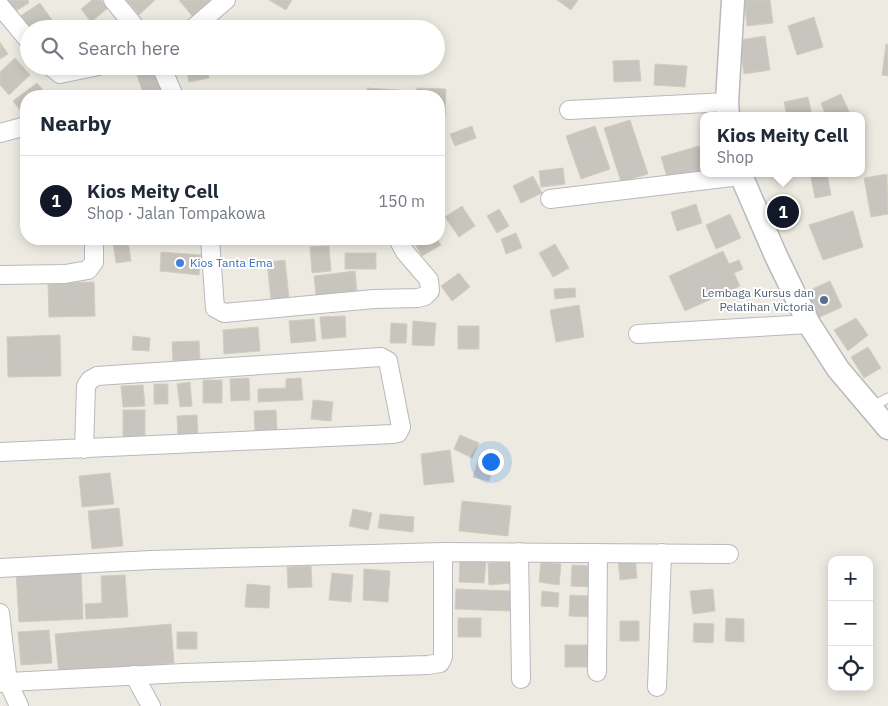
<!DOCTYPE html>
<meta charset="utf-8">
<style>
:root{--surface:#fff;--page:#f2f2f3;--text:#1f2937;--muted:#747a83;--line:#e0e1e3;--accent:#111827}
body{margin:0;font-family:"IBM Plex Sans",sans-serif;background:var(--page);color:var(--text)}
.controls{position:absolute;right:15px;bottom:15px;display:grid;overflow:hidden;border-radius:10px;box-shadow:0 2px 12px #0003}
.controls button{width:45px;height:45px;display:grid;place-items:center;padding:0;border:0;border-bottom:1px solid var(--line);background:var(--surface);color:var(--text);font:25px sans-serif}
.you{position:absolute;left:490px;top:461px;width:18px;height:18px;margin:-12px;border:4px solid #fff;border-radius:50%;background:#1a73e8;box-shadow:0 0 0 8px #1a73e833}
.badge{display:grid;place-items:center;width:32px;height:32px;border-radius:50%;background:var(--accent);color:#fff;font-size:16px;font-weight:700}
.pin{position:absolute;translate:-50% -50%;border:2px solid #fff;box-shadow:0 1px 5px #0006}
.popup{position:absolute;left:700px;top:112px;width:165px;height:65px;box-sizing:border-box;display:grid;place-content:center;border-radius:10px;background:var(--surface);filter:drop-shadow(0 1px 4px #0005);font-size:16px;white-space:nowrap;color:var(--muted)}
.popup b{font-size:19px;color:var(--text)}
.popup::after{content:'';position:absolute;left:50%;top:100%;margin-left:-10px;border:10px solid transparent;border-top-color:var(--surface)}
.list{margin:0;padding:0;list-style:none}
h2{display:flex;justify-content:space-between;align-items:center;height:65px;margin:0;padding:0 20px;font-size:21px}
h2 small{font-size:16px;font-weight:400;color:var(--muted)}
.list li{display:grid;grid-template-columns:32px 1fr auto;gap:15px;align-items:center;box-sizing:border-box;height:90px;padding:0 20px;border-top:1px solid var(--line)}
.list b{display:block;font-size:19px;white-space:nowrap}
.list p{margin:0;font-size:16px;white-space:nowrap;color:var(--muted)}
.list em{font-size:16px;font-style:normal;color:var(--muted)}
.icon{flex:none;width:28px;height:28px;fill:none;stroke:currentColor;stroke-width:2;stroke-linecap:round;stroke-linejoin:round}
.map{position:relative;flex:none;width:888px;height:706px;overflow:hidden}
.search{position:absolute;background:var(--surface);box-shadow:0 2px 12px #0003;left:20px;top:20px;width:425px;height:55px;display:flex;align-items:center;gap:12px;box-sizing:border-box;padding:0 18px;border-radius:28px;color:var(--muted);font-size:19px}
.panel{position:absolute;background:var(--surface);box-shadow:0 2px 12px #0003;left:20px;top:90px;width:425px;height:155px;border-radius:20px}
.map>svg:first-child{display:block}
</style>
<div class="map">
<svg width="888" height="706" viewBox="0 0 888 706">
<rect width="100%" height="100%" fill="#edebe1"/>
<!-- building -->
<g fill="#c8c5be" stroke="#d2cdbf">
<polygon points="3,0 28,0 29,3 11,14"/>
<polygon points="92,0 101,0 108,8 91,22 81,9"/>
<polygon points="126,0 155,0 139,15"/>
<polygon points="179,0 214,0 193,17"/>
<polygon points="269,0 292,0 286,10"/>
<polygon points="557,0 578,0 571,10"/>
<polygon points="744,0 770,0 773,23 747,26"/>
<polygon points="40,3 52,20 39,29 29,29 19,17"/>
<polygon points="814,17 823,47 797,55 788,26"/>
<polygon points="61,20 72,29 54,29"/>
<polygon points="765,36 770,70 744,74 739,40"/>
<polygon points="0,42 8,54 0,59"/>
<polygon points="886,44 888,45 888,76 882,75"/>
<polygon points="15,58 30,75 9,95 0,85 0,72"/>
<polygon points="639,60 641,81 614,82 613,61"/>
<polygon points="655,64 687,66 685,87 654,85"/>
<polygon points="134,66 159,66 167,90 149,96 144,96"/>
<polygon points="186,66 207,66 209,78 189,82"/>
<polygon points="37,83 48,96 26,96 26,118 13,101"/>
<polygon points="367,88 399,90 398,96 367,96"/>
<polygon points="417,88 446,89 445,116 439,116 439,96 416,96"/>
<polygon points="841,94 851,116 826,116 821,103"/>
<polygon points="808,97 812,116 787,116 784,102"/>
<polygon points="630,120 648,174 621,182 604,128"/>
<polygon points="472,126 476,138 455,146 450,134"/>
<polygon points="595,126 610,169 581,179 566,136"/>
<polygon points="699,146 704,164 704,170 668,180 661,157"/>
<polygon points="563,168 565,184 541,187 539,171"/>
<polygon points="827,174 831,195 815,198 811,177"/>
<polygon points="887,174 888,214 871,217 864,178"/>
<polygon points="533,176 542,193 521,203 513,186"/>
<polygon points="786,200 794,220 779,224 772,204"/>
<polygon points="696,204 702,223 677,231 671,212"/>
<polygon points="462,206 475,226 459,237 445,217"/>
<polygon points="499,209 509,226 497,233 487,216"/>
<polygon points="853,211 863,247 823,260 809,225"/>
<polygon points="730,214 741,238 716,249 706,225"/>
<polygon points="516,233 522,248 506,254 501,239"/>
<polygon points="412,239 437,239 441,245 422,256"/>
<polygon points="128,241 131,261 116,263 113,243"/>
<polygon points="555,244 569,268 553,277 539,253"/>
<polygon points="329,246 331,271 312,273 310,247"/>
<polygon points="723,251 729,264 739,260 743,269 734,273 740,286 685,311 669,276"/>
<polygon points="161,252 201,255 199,275 160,271"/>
<rect x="345" y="253" width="31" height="16"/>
<polygon points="285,260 289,298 271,300 267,262"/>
<polygon points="355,271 357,292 316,296 314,276"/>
<polygon points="459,273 470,287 452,301 441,286"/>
<polygon points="830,281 842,307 818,318 806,292"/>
<polygon points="94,282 95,316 49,317 48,283"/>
<polygon points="575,288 576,297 555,299 554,289"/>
<polygon points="579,305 584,337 556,342 550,310"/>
<polygon points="345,316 346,337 322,339 320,317"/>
<polygon points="856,318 868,335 848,351 834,330"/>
<polygon points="314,319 316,341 291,343 289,321"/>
<polygon points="413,321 436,323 434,346 412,345"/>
<polygon points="391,323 407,324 406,343 390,343"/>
<rect x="458" y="326" width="21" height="23"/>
<polygon points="258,327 260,351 224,354 223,330"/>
<polygon points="60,335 61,376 8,377 7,337"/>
<polygon points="133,336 150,338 149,351 132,350"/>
<polygon points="199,341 200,359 173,361 172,342"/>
<polygon points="868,347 881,368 864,378 851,357"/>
<polygon points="249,378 250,400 231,401 230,379"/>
<polygon points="301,378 303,400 258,402 258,389 286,388 286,379"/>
<rect x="203" y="380" width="19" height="23"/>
<polygon points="190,382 192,406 180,407 177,384"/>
<rect x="154" y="384" width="14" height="20"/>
<polygon points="143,385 145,406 123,407 121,386"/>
<polygon points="313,400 333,402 331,421 311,419"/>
<rect x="123" y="410" width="22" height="29"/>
<polygon points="276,410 277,430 255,431 254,411"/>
<polygon points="197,415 198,436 178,437 177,416"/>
<polygon points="460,435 479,443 472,458 454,449"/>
<polygon points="450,450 454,482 424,485 421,454"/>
<polygon points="480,454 496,459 489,481 473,477"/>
<polygon points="110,473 114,504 82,507 79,476"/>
<polygon points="462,501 511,506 508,536 459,531"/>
<polygon points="119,508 123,546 92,549 88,511"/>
<polygon points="353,509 372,513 368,530 349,526"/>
<polygon points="380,514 414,517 413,532 378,528"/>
<polygon points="635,556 637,578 620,580 618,558"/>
<polygon points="460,559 486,561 484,583 459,582"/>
<polygon points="511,562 512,583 489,585 488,563"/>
<polygon points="541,562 561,564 559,585 539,582"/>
<polygon points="572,565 591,566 590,587 571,586"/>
<polygon points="311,566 312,587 288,588 287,567"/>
<polygon points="81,569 83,619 19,622 16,572"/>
<polygon points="364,569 390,571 388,602 363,600"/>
<polygon points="332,573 353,575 351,602 329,600"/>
<polygon points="125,575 128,617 86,619 85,604 102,603 101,576"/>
<polygon points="247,584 270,586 269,608 245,607"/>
<polygon points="456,589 511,591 510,611 455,609"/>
<polygon points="713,589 715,611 693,614 690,591"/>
<polygon points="542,591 559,593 558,607 541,606"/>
<polygon points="570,595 591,596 590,617 569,616"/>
<rect x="458" y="618" width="23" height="19"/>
<polygon points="726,618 744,619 744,642 725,641"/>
<rect x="620" y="621" width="19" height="20"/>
<polygon points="694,623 714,624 713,643 693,642"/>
<polygon points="171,624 174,663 96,670 59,677 55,634"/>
<polygon points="49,630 52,663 21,665 18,632"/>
<rect x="177" y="632" width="20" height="17"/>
<rect x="565" y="645" width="24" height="22"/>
</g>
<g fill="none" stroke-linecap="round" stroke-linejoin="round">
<defs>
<polyline id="service" points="871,407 888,398"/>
<g id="minor">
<polyline points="113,0 137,29"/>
<polyline points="0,6 29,41"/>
<polyline points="192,29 226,0"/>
<polyline points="50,66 60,74 99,66"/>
<polyline points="161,66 174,96"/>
<polyline points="569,110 727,102"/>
<polyline points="0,133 26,126"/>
<polyline points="550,199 740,176"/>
<polyline points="210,239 215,308 224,313 374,299 418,298 425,296 430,291 429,280 405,252 398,239"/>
<polyline points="0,275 65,274 88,270 94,262 94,239"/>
<polyline points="638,334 809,324"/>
<polyline points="0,452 393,434 398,433 401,427 388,361 381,357 97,376 90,380 86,386 84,449"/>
<polyline points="519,552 521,679"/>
<polyline points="0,568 151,560 443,552 729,554"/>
<polyline points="0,613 8,682 0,683"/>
<polyline points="597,672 598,553"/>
<polyline points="134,675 151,706"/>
<polyline points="657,687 662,553"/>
<polyline points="19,706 8,682 184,673 428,665 440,663 443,657 443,552"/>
</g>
<g id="tertiary">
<polyline points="728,116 727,102 733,0"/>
<polyline points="740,173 776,256 809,324 838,369 888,428"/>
</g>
</defs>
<!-- service casing -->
<use href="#service" stroke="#b7b9be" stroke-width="11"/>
<!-- minor casing -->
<use href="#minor" stroke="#b7b9be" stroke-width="20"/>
<!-- tertiary casing -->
<use href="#tertiary" stroke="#b7b9be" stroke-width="25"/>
<!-- service -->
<use href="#service" stroke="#fff" stroke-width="9"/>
<!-- minor -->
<use href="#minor" stroke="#fff" stroke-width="18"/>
<!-- tertiary -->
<use href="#tertiary" stroke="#fff" stroke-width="22"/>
</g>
<!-- markers -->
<circle fill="#3f7fe0" stroke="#fff" stroke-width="2" cx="180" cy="263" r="5"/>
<circle fill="#5c6f8a" stroke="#fff" stroke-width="2" cx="824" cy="300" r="5"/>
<g text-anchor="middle" stroke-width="4" stroke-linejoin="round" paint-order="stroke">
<!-- shop labels -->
<g font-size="12" fill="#366cbe" stroke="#fff" text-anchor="start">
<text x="190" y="267">Kios Tanta Ema</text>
</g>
<!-- service labels -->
<g font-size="12" fill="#4e5e75" stroke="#fff" text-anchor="end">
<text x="814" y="297">Lembaga Kursus dan<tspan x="814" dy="14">Pelatihan Victoria</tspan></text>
</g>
</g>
</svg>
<div class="controls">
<button>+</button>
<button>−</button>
<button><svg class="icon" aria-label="locate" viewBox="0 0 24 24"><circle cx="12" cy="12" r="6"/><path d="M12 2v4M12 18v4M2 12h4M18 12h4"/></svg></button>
</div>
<div class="you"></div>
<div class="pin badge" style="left:783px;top:212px">1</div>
<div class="popup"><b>Kios Meity Cell</b>Shop</div>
<div class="search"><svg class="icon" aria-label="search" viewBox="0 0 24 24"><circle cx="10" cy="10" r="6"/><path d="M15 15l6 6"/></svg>Search here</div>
<section class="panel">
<h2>Nearby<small></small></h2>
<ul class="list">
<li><span class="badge">1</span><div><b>Kios Meity Cell</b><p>Shop · Jalan Tompakowa</p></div><em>150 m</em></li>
</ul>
</section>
</div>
